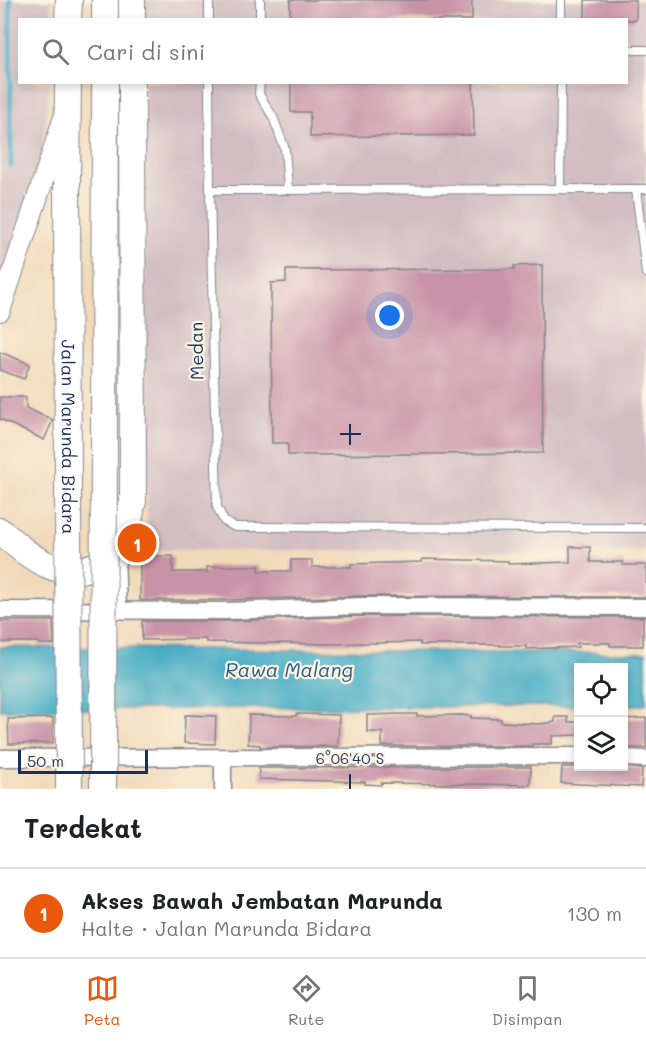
<!DOCTYPE html>
<html lang="id">
<meta charset="utf-8">
<style>
:root{--surface:#fff;--page:#f2f2f2;--text:#202124;--muted:#757577;--line:#e0e0e0;--accent:#ea580c}
body{margin:0;font-family:Mali,sans-serif;background:var(--page);color:var(--text)}
.controls{position:absolute;right:18px;bottom:18px;display:grid;overflow:hidden;border-radius:0px;box-shadow:0 3px 9px #0003}
.controls button{width:54px;height:54px;display:grid;place-items:center;padding:0;border:0;border-bottom:2px solid var(--line);background:var(--surface);color:var(--text);font:30px sans-serif}
.scale{position:absolute;left:18px;bottom:15px;width:130px;box-sizing:border-box;padding-left:6px;border:3px solid #1b2f5e;border-top:0;font-size:16px;line-height:21px;white-space:nowrap;color:#1b2f5e;-webkit-text-stroke:4px #fcf5e5;paint-order:stroke}
.you{position:absolute;left:390px;top:316px;width:21px;height:21px;margin:-15px;border:4px solid #fff;border-radius:50%;background:#1a73e8;box-shadow:0 0 0 9px #1a73e833}
.badge{display:grid;place-items:center;width:39px;height:39px;border-radius:50%;background:var(--accent);color:#fff;font-size:20px;font-weight:700}
.pin{position:absolute;translate:-50% -50%;border:3px solid #fff;box-shadow:0 2px 6px #0006}
.list{margin:0;padding:0;list-style:none}
h2{display:flex;justify-content:space-between;align-items:center;height:78px;margin:0;padding:0 24px;font-size:26px}
h2 small{font-size:20px;font-weight:400;color:var(--muted)}
.list li{display:grid;grid-template-columns:39px 1fr auto;gap:18px;align-items:center;box-sizing:border-box;height:90px;padding:0 24px;border-top:2px solid var(--line)}
.list b{display:block;font-size:22px;white-space:nowrap}
.list p{margin:0;font-size:20px;white-space:nowrap;color:var(--muted)}
.list em{font-size:20px;font-style:normal;color:var(--muted)}
.icon{flex:none;width:33px;height:33px;fill:none;stroke:currentColor;stroke-width:2;stroke-linecap:round;stroke-linejoin:round}
.map{position:relative;flex:none;width:646px;height:789px;overflow:hidden}
.search{position:absolute;background:var(--surface);box-shadow:0 3px 9px #0003;left:18px;right:18px;top:18px;height:66px;display:flex;align-items:center;gap:15px;box-sizing:border-box;padding:0 21px;border-radius:0px;color:var(--muted);font-size:22px}
.sheet{height:168px;background:var(--surface)}
nav{display:flex;justify-content:space-around;align-items:center;box-sizing:border-box;height:84px;border-top:2px solid var(--line);background:var(--surface);font-size:16px;color:var(--muted)}
nav a{display:grid;justify-items:center;gap:3px}
nav .on{color:var(--accent)}
.map>svg:first-child{display:block}
</style>
<div class="map">
<svg width="646" height="789" viewBox="0 0 646 789">
<rect width="100%" height="100%" fill="#fcf5e5"/>
<filter id="ink" filterUnits="userSpaceOnUse"><feTurbulence type="fractalNoise" baseFrequency=".0167" numOctaves="2"/><feDisplacementMap in="SourceGraphic" scale="12" xChannelSelector="R" yChannelSelector="G"/><feConvolveMatrix kernelMatrix="1 2 1 2 8 2 1 2 1" color-interpolation-filters="sRGB"/></filter>
<filter id="wash" filterUnits="userSpaceOnUse"><feTurbulence type="fractalNoise" baseFrequency=".008" numOctaves="4" result="noise"/><feDisplacementMap in="SourceGraphic" scale="24" xChannelSelector="R" yChannelSelector="G"/><feGaussianBlur stdDeviation="1.35" result="paint"/><feColorMatrix in="noise" values="0 0 0 0 0 0 0 0 0 0 0 0 0 0 0 0 0 1.4 0 .05"/><feComposite in="paint" operator="in"/></filter>
<g filter="url(#wash)">
<rect width="100%" height="100%" fill="#f1daba"/>
<!-- industrial -->
<g fill="#d2bec2">
<polygon points="0,0 51,0 51,19 20,20 20,82 50,83 41,157 0,278"/>
<polygon points="145,0 646,0 646,552 147,550 145,83 626,82 626,20 145,20"/>
</g>
<!-- water -->
<polygon fill="#45acc5" stroke="#306e92" stroke-width="1.5" points="0,647 646,653 646,705 624,705 624,668 578,668 578,706 0,710"/>
<g fill="none" stroke-linecap="round" stroke-linejoin="round">
<!-- stream -->
<polyline stroke="#45acc5" stroke-width="5" points="10,0 11,166"/>
</g>
<g id="blocks">
<!-- building -->
<g fill="#c893a7">
<rect x="290" y="0" width="182" height="20"/>
<rect x="585" y="0" width="51" height="20"/>
<polygon points="291,82 473,82 474,135 310,137 310,112 291,112"/>
<polygon points="542,265 543,453 288,455 288,443 272,443 271,283 286,282 286,270 514,269 514,266"/>
<polygon points="0,352 30,364 24,379 0,370"/>
<polygon points="0,397 26,397 26,408 53,420 44,440 0,419"/>
<polygon points="570,547 590,547 590,562 623,562 623,565 646,565 646,597 363,596 226,600 140,600 140,556 173,556 173,572 207,572 207,567 234,566 259,566 259,571 291,571 291,560 312,560 312,567 351,567 351,564 422,562 422,559 508,561 508,564 570,562"/>
<polygon points="363,616 643,617 643,646 610,646 610,643 577,643 578,647 526,649 526,646 500,646 500,645 420,645 420,642 331,644 206,642 206,639 142,640 142,621 226,621"/>
<polygon points="0,621 53,621 54,644 39,644 39,642 0,642"/>
<polygon points="296,714 339,715 338,746 260,747 260,745 248,744 249,715 296,716"/>
<polygon points="402,714 417,714 417,716 460,715 471,716 471,718 501,719 501,722 538,724 555,722 555,717 568,717 568,722 579,722 579,735 552,736 552,744 532,744 532,746 382,746 382,732 367,732 367,715"/>
<polygon points="185,715 216,716 215,744 184,743"/>
<polygon points="53,718 53,743 9,744 8,719"/>
<polygon points="646,718 646,748 624,748 624,719"/>
<polygon points="618,766 642,769 641,787 561,783 562,767"/>
<polygon points="531,767 530,785 381,783 381,785 365,784 365,782 259,779 259,768"/>
</g>
</g>
</g>
<g filter="url(#ink)">
<use href="#blocks" fill-opacity="0" stroke="#86848c" stroke-width="1.5"/>
<g fill="none" stroke-linecap="round" stroke-linejoin="round">
<defs>
<g id="service">
<polyline points="209,0 209,20"/>
<polyline points="260,20 260,0"/>
<polyline points="561,20 561,0"/>
<polyline points="626,50 646,50"/>
<polyline points="209,82 210,190"/>
<polyline points="260,82 259,94 273,117 285,149 288,190"/>
<polyline points="560,189 561,82"/>
<polyline points="636,189 646,273"/>
<polyline points="646,189 210,190 217,507 224,521 235,527 646,528"/>
</g>
<g id="minor">
<polyline points="116,555 118,609"/>
<polyline points="0,610 226,611 363,606 646,607"/>
<polyline points="0,758 578,756"/>
<polyline points="624,758 646,759"/>
<polyline points="223,759 223,789"/>
</g>
<polyline id="tertiary" points="0,311 63,120"/>
<g id="primary">
<polyline points="132,0 132,20"/>
<polyline points="68,20 69,0"/>
<polyline points="105,20 105,0"/>
<polyline points="67,183 68,82"/>
<path d="M0,531C30,557 61,584 101,563C107,560 114,558 117,553C128,539 129,518 133,501L132,82"/>
</g>
</defs>
<!-- service casing -->
<use href="#service" stroke="#86848c" stroke-width="10"/>
<!-- minor casing -->
<use href="#minor" stroke="#86848c" stroke-width="19"/>
<!-- tertiary casing -->
<use href="#tertiary" stroke="#86848c" stroke-width="22"/>
<!-- primary casing -->
<use href="#primary" stroke="#86848c" stroke-width="28"/>
<!-- service -->
<use href="#service" stroke="#fff" stroke-width="8"/>
<!-- minor -->
<use href="#minor" stroke="#fff" stroke-width="16"/>
<!-- tertiary -->
<use href="#tertiary" stroke="#fff" stroke-width="20"/>
<!-- primary -->
<use href="#primary" stroke="#fff" stroke-width="26"/>
<defs>
<g id="primary-bridge">
<path id="s1" d="M67,183L69,789"/>
<polyline points="103,789 105,82"/>
</g>
</defs>
<!-- primary-bridge casing -->
<use href="#primary-bridge" stroke="#86848c" stroke-width="28" stroke-linecap="butt"/>
<!-- primary-bridge -->
<use href="#primary-bridge" stroke="#fff" stroke-width="26"/>
</g>
</g>
<!-- ticks -->
<path fill="none" stroke="#1b2f5e" stroke-width="2" d="M350,424V445M340,434H361M350,774V789"/>
<g text-anchor="middle" stroke-width="4.5" stroke-linejoin="round" paint-order="stroke">
<!-- street labels -->
<g font-size="18" fill="#1b2f5e" stroke="#fcf5e5">
<text transform="translate(197 351) rotate(-91)" y="6">Medan</text>
<text dy="6" stroke="none"><textPath href="#s1" startOffset="254">Jalan Marunda Bidara</textPath></text>
</g>
<!-- water labels -->
<g font-size="20" font-style="italic" fill="#2a5b82" stroke="#fcf5e5">
<text x="289" y="677">Rawa Malang</text>
</g>
</g>
<g font-size="15" text-anchor="middle" fill="#1b2f5e" stroke="#fcf5e5" stroke-width="4.5" stroke-linejoin="round" paint-order="stroke">
<text x="350" y="764">6°06'40"S</text>
</g>
</svg>
<div class="controls">
<button><svg class="icon" aria-label="locate" viewBox="0 0 24 24"><circle cx="12" cy="12" r="6"/><path d="M12 2v4M12 18v4M2 12h4M18 12h4"/></svg></button>
<button><svg class="icon" aria-label="layers" viewBox="0 0 24 24"><path d="M12 4l9 5-9 5-9-5zM3 14l9 5 9-5"/></svg></button>
</div>
<div class="scale">50 m</div>
<div class="you"></div>
<div class="pin badge" style="left:137px;top:543px">1</div>
<div class="search"><svg class="icon" aria-label="search" viewBox="0 0 24 24"><circle cx="10" cy="10" r="6"/><path d="M15 15l6 6"/></svg>Cari di sini</div>
</div>
<section class="sheet">
<h2>Terdekat<small></small></h2>
<ul class="list">
<li><span class="badge">1</span><div><b>Akses Bawah Jembatan Marunda</b><p>Halte · Jalan Marunda Bidara</p></div><em>130 m</em></li>
</ul>
</section>
<nav>
<a class="on"><svg class="icon" aria-label="map" viewBox="0 0 24 24"><path d="M3 6l6-2 6 2 6-2v14l-6 2-6-2-6 2zM9 4v14M15 6v14"/></svg>Peta</a>
<a><svg class="icon" aria-label="directions" viewBox="0 0 24 24"><path d="M12 3l9 9-9 9-9-9zM9 14v-3h6M13 9l2 2-2 2"/></svg>Rute</a>
<a><svg class="icon" aria-label="saved" viewBox="0 0 24 24"><path d="M7 4h10v16l-5-4-5 4z"/></svg>Disimpan</a>
</nav>
